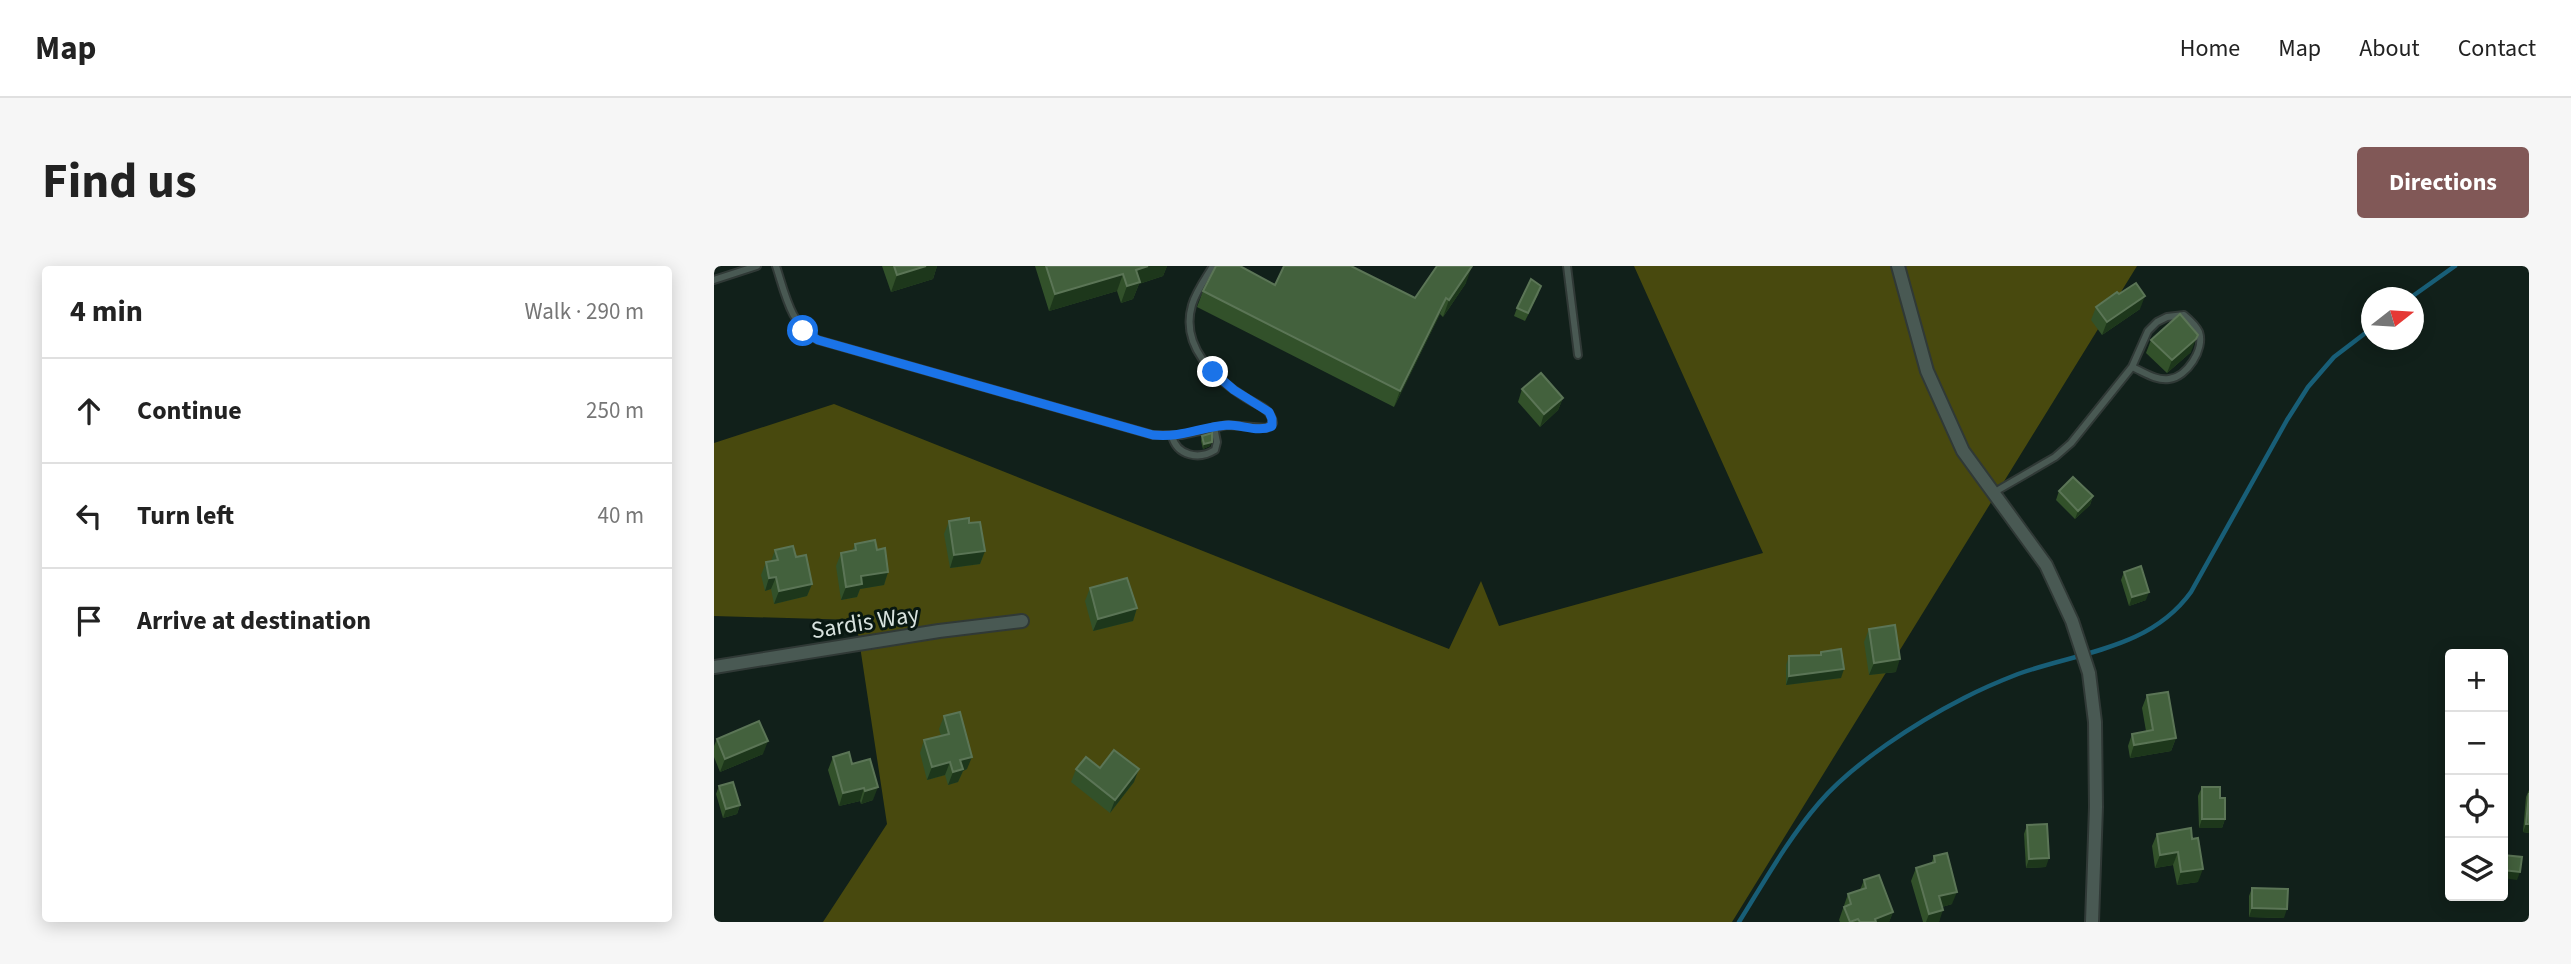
<!DOCTYPE html>
<meta charset="utf-8">
<style>
:root{--surface:#fff;--page:#f6f6f6;--text:#222;--muted:#767676;--line:#e0e0e0;--accent:#815857}
body{margin:0;font-family:"Source Sans 3",sans-serif;background:var(--page);color:var(--text)}
.controls{position:absolute;right:21px;bottom:21px;display:grid;overflow:hidden;border-radius:7px;box-shadow:0 4px 18px #0003}
.controls button{width:63px;height:63px;display:grid;place-items:center;padding:0;border:0;border-bottom:2px solid var(--line);background:var(--surface);color:var(--text);font:35px sans-serif}
.compass{position:absolute;left:1647px;top:21px;width:63px;height:63px;border-radius:50%;background:var(--surface);box-shadow:0 4px 18px #0003;rotate:73deg}
.stop{position:absolute;width:21px;height:21px;margin:-16px;border:5px solid #1a73e8;border-radius:50%;background:#fff}
.stop.end{background:#1a73e8;border-color:#fff;box-shadow:0 2px 7px #0008}
.list{margin:0;padding:0;list-style:none}
h2{display:flex;justify-content:space-between;align-items:center;height:91px;margin:0;padding:0 28px;font-size:30px}
h2 small{font-size:23px;font-weight:400;color:var(--muted)}
.list li{display:grid;grid-template-columns:46px 1fr auto;gap:21px;align-items:center;box-sizing:border-box;height:105px;padding:0 28px;border-top:2px solid var(--line)}
.list b{display:block;font-size:26px;white-space:nowrap}
.list em{font-size:23px;font-style:normal;color:var(--muted)}
.icon{flex:none;width:38px;height:38px;fill:none;stroke:currentColor;stroke-width:2;stroke-linecap:round;stroke-linejoin:round}
.map{position:relative;flex:none;width:1815px;height:656px;overflow:hidden;border-radius:7px}
header{display:flex;align-items:center;gap:42px;box-sizing:border-box;height:98px;padding:0 35px;background:var(--surface);border-bottom:2px solid var(--line)}
header strong{font-size:33px}
nav{display:flex;gap:38px;margin-inline-start:auto;font-size:24px}
.intro{display:flex;align-items:center;justify-content:space-between;box-sizing:border-box;height:168px;padding:0 42px}
h1{margin:0;font-size:49px}
.button{padding:18px 32px;border-radius:7px;background:var(--accent);color:#fff;font-size:24px;font-weight:700}
main{display:flex;gap:42px;padding:0 42px}
aside{flex:1;background:var(--surface);border-radius:7px;box-shadow:0 4px 18px #0003}
.map>svg:first-child{display:block}
</style>
<header>
<strong>Map</strong>
<nav><a>Home</a><a>Map</a><a>About</a><a>Contact</a></nav>
</header>
<div class="intro"><h1>Find us</h1><a class="button">Directions</a></div>
<main>
<aside>
<h2>4 min<small>Walk · 290 m</small></h2>
<ul class="list">
<li><svg class="icon" aria-label="ahead" viewBox="0 0 24 24"><path d="M12 20V5M6 11l6-6 6 6"/></svg><div><b>Continue</b></div><em>250 m</em></li>
<li><svg class="icon" aria-label="left" viewBox="0 0 24 24"><path d="M17 20v-9H6M10 6l-5 5 5 5"/></svg><div><b>Turn left</b></div><em>40 m</em></li>
<li><svg class="icon" aria-label="arrive" viewBox="0 0 24 24"><path d="M6 21V4h12l-3 4 3 4H6"/></svg><div><b>Arrive at destination</b></div></li>
</ul>
</aside>
<div class="map">
<svg width="1815" height="656" viewBox="0 0 1815 656">
<rect width="100%" height="100%" fill="#11201a"/>
<!-- forest -->
<polygon fill="#48490e" points="920,0 1423,0 1018,656 109,656 173,558 142,354 0,350 0,177 120,138 735,383 767,315 785,360 1049,287"/>
<g fill="none" stroke-linecap="round" stroke-linejoin="round">
<!-- stream -->
<g stroke="#185e77" stroke-width="4.5">
<polyline points="1696,32 1741,0"/>
<path d="M1025,656C1050,616 1074,573 1105,537C1139,497 1203,456 1250,432C1267,423 1286,415 1304,408C1365,386 1436,383 1477,326L1573,154L1594,121L1620,91L1658,62"/>
</g>
<defs>
<g id="service">
<path d="M62,0C71,27 77,61 104,74L439,169H467L513,159L553,162L559,157C557,142 543,139 532,132C500,112 466,80 478,39C482,25 492,12 499,0"/>
<polyline points="853,0 864,89"/>
<polyline points="0,14 43,0"/>
<path d="M458,170C463,190 485,194 501,184L503,176L500,161"/>
<path d="M1279,227L1341,191L1357,177L1418,101L1434,65L1443,56L1453,51L1470,49C1476,54 1482,59 1485,66C1491,83 1473,111 1455,113C1442,115 1430,106 1418,101"/>
</g>
<g id="minor">
<polyline points="1184,0 1213,105 1249,185 1332,299 1358,355 1375,407 1381,456 1382,541 1378,656"/>
<polyline points="0,401 225,365 308,355"/>
</g>
</defs>
<!-- service casing -->
<use href="#service" stroke="#303936" stroke-width="10"/>
<!-- minor casing -->
<use href="#minor" stroke="#303936" stroke-width="16"/>
<!-- service -->
<use href="#service" stroke="#495953" stroke-width="6"/>
<!-- minor -->
<use href="#minor" stroke="#495953" stroke-width="12"/>
</g>
<!-- wall -->
<g fill="#32512a">
<polygon points="168,0 223,0 219,13 177,26"/>
<polygon points="321,0 453,0 449,10 425,18 419,33 407,37 403,25 335,45"/>
<polygon points="752,17 729,51 726,48 680,141 483,41 489,25 561,19 701,32"/>
<polygon points="825,27 811,55 800,50 803,42"/>
<polygon points="1405,28 1426,43 1388,69 1377,54 1382,41"/>
<polygon points="1437,74 1477,86 1453,107 1432,87"/>
<polygon points="808,123 849,132 844,144 826,161 804,136"/>
<polygon points="488,170 496,180 489,183 487,175"/>
<polygon points="1345,225 1379,230 1376,239 1361,253 1342,234"/>
<polygon points="235,255 255,257 271,285 266,298 236,302 230,268"/>
<polygon points="141,278 163,284 174,306 170,319 146,323 143,331 127,334 122,300 127,287 138,285"/>
<polygon points="61,284 82,291 98,318 93,330 60,338 57,323 51,325 47,309 52,296 57,295"/>
<polygon points="1410,306 1432,334 1415,340 1407,314"/>
<polygon points="376,322 423,342 419,355 379,365 371,335"/>
<polygon points="1155,363 1182,406 1155,409 1150,376"/>
<polygon points="1107,386 1127,412 1072,419 1072,399 1075,390 1106,389"/>
<polygon points="1433,429 1462,472 1457,485 1416,492 1414,480 1418,468 1432,465 1428,442"/>
<polygon points="230,450 253,503 249,505 244,516 234,519 231,509 213,514 206,487 210,474 227,470 225,463"/>
<polygon points="3,473 49,488 6,506 0,491 0,480"/>
<polygon points="119,491 138,498 159,534 147,538 146,535 125,540 114,504"/>
<polygon points="386,502 420,516 396,547 357,516 362,503"/>
<polygon points="5,520 26,539 23,548 9,552 2,528"/>
<polygon points="1488,521 1506,532 1511,553 1508,562 1485,562 1484,530"/>
<polygon points="1815,524 1815,567 1809,566 1812,531"/>
<polygon points="1313,559 1332,601 1312,602 1310,568"/>
<polygon points="1477,562 1484,616 1463,619 1459,599 1441,602 1438,580 1443,568"/>
<polygon points="1220,590 1238,638 1228,641 1225,656 1209,656 1197,615 1202,602 1217,598"/>
<polygon points="1150,614 1179,646 1175,656 1126,656 1125,654 1134,628 1146,624"/>
<polygon points="1538,622 1570,652 1535,651 1535,630"/>
</g>
<!-- shaded-wall -->
<g fill="#1d371b">
<polygon points="212,0 223,0 219,13 177,26 183,9"/>
<polygon points="434,0 453,0 449,10 425,18 419,33 407,37 413,20 422,4"/>
<polygon points="758,0 752,17 729,51 735,34"/>
<polygon points="409,8 403,25 335,45 341,28"/>
<polygon points="1431,30 1426,43 1388,69 1393,56"/>
<polygon points="732,32 726,48 680,141 686,125"/>
<polygon points="1482,73 1477,86 1453,107 1458,94"/>
<polygon points="849,132 844,144 826,161 830,148"/>
<polygon points="498,176 496,180 489,183 490,178"/>
<polygon points="1379,230 1376,239 1361,253 1364,245"/>
<polygon points="271,285 266,298 236,302 240,289"/>
<polygon points="174,306 170,319 146,323 143,331 127,334 132,321 147,310"/>
<polygon points="62,311 57,323 51,325 55,312"/>
<polygon points="98,318 93,330 60,338 65,325"/>
<polygon points="1435,326 1432,334 1415,340 1418,331"/>
<polygon points="423,342 419,355 379,365 384,353"/>
<polygon points="1186,393 1182,406 1155,409 1160,397"/>
<polygon points="1130,403 1127,412 1072,419 1075,410"/>
<polygon points="1462,472 1457,485 1416,492 1420,479"/>
<polygon points="54,475 49,488 6,506 11,493"/>
<polygon points="258,491 253,503 249,505 244,516 234,519 239,506 246,494"/>
<polygon points="236,496 231,509 213,514 218,501"/>
<polygon points="425,503 420,516 396,547 401,534"/>
<polygon points="164,521 159,534 147,538 151,525"/>
<polygon points="150,522 146,535 125,540 129,527"/>
<polygon points="26,539 23,548 9,552 12,543"/>
<polygon points="1488,553 1511,553 1508,562 1485,562"/>
<polygon points="1812,558 1815,558 1815,567 1809,566"/>
<polygon points="1464,586 1459,599 1441,602 1446,589"/>
<polygon points="1335,592 1332,601 1312,602 1315,593"/>
<polygon points="1489,603 1484,616 1463,619 1467,606"/>
<polygon points="1789,604 1806,606 1803,614 1789,612"/>
<polygon points="1243,626 1238,638 1221,643 1225,630"/>
<polygon points="1538,642 1573,643 1570,652 1535,651"/>
<polygon points="1229,644 1225,656 1212,656 1215,648"/>
<polygon points="1179,646 1175,656 1160,656 1161,653"/>
</g>
<!-- building -->
<g fill="#43613d" stroke="#5b7556" stroke-width="2">
<polygon points="180,0 212,0 183,9"/>
<polygon points="332,0 434,0 422,4 426,16 413,20 409,8 341,28"/>
<polygon points="502,0 526,0 561,19 570,0 637,0 701,32 723,0 758,0 735,34 732,32 686,125 489,25"/>
<polygon points="817,13 827,20 814,47 803,42"/>
<polygon points="1422,17 1431,30 1393,56 1382,41 1403,26 1405,28"/>
<polygon points="1466,48 1484,69 1482,73 1458,94 1437,74"/>
<polygon points="827,107 849,132 830,148 808,123"/>
<polygon points="498,167 498,176 490,178 488,170"/>
<polygon points="1359,211 1379,230 1364,245 1345,225"/>
<polygon points="255,252 255,257 266,256 271,285 240,289 235,255"/>
<polygon points="161,274 163,284 171,282 174,306 147,310 148,318 132,321 127,287 142,284 141,278"/>
<polygon points="79,280 82,291 92,289 98,318 65,325 62,311 55,312 52,296 64,294 61,284"/>
<polygon points="1427,300 1435,326 1418,331 1410,306"/>
<polygon points="413,312 423,342 384,353 376,322"/>
<polygon points="1181,359 1186,393 1160,397 1155,363"/>
<polygon points="1127,383 1130,403 1075,410 1075,390 1107,389 1107,386"/>
<polygon points="1454,426 1462,472 1420,479 1418,468 1439,464 1433,429"/>
<polygon points="246,446 258,491 246,494 249,503 239,506 236,496 218,501 210,474 235,468 230,450"/>
<polygon points="45,455 54,475 11,493 3,473"/>
<polygon points="400,484 425,503 401,534 362,503 372,491 386,502"/>
<polygon points="135,486 138,498 156,493 164,521 151,525 150,522 129,527 119,491"/>
<polygon points="19,516 26,539 12,543 5,520"/>
<polygon points="1488,521 1506,521 1506,532 1511,532 1511,553 1488,553"/>
<polygon points="1815,527 1815,558 1812,558"/>
<polygon points="1333,558 1335,592 1315,593 1313,559"/>
<polygon points="1477,562 1478,573 1484,572 1489,603 1467,606 1464,586 1446,589 1443,568"/>
<polygon points="1233,587 1243,626 1225,630 1229,644 1215,648 1202,602 1221,596 1220,590"/>
<polygon points="1789,589 1808,591 1806,606 1789,604"/>
<polygon points="1165,609 1179,646 1161,653 1162,656 1146,656 1144,653 1136,656 1130,641 1137,638 1134,628 1152,622 1150,614"/>
<polygon points="1538,622 1574,623 1573,643 1538,642"/>
</g>
<g fill="none" stroke-linecap="round" stroke-linejoin="round">
<!-- route -->
<path stroke="#1a73e8" stroke-width="9" d="M89,65L104,74L439,169C470,172 488,160 515,159C528,159 546,167 558,160V153L555,146L520,124L499,106"/>
</g>
<g text-anchor="middle" stroke-width="6" stroke-linejoin="round" paint-order="stroke">
<!-- street labels -->
<g font-size="24" fill="#d8e2de" stroke="#081711">
<text transform="translate(151 356) rotate(-9)" y="8">Sardis Way</text>
</g>
</g>
</svg>
<div class="controls">
<button>+</button>
<button>−</button>
<button><svg class="icon" aria-label="locate" viewBox="0 0 24 24"><circle cx="12" cy="12" r="6"/><path d="M12 2v4M12 18v4M2 12h4M18 12h4"/></svg></button>
<button><svg class="icon" aria-label="layers" viewBox="0 0 24 24"><path d="M12 4l9 5-9 5-9-5zM3 14l9 5 9-5"/></svg></button>
</div>
<svg class="compass" viewBox="-18 -18 36 36"><path d="M0-13l5 13h-10z" fill="#e53935"/><path d="M0 13l5-13h-10z" fill="#767676"/></svg>
<div class="stop" style="left:89px;top:65px"></div>
<div class="stop end" style="left:499px;top:106px"></div>
</div>
</main>
